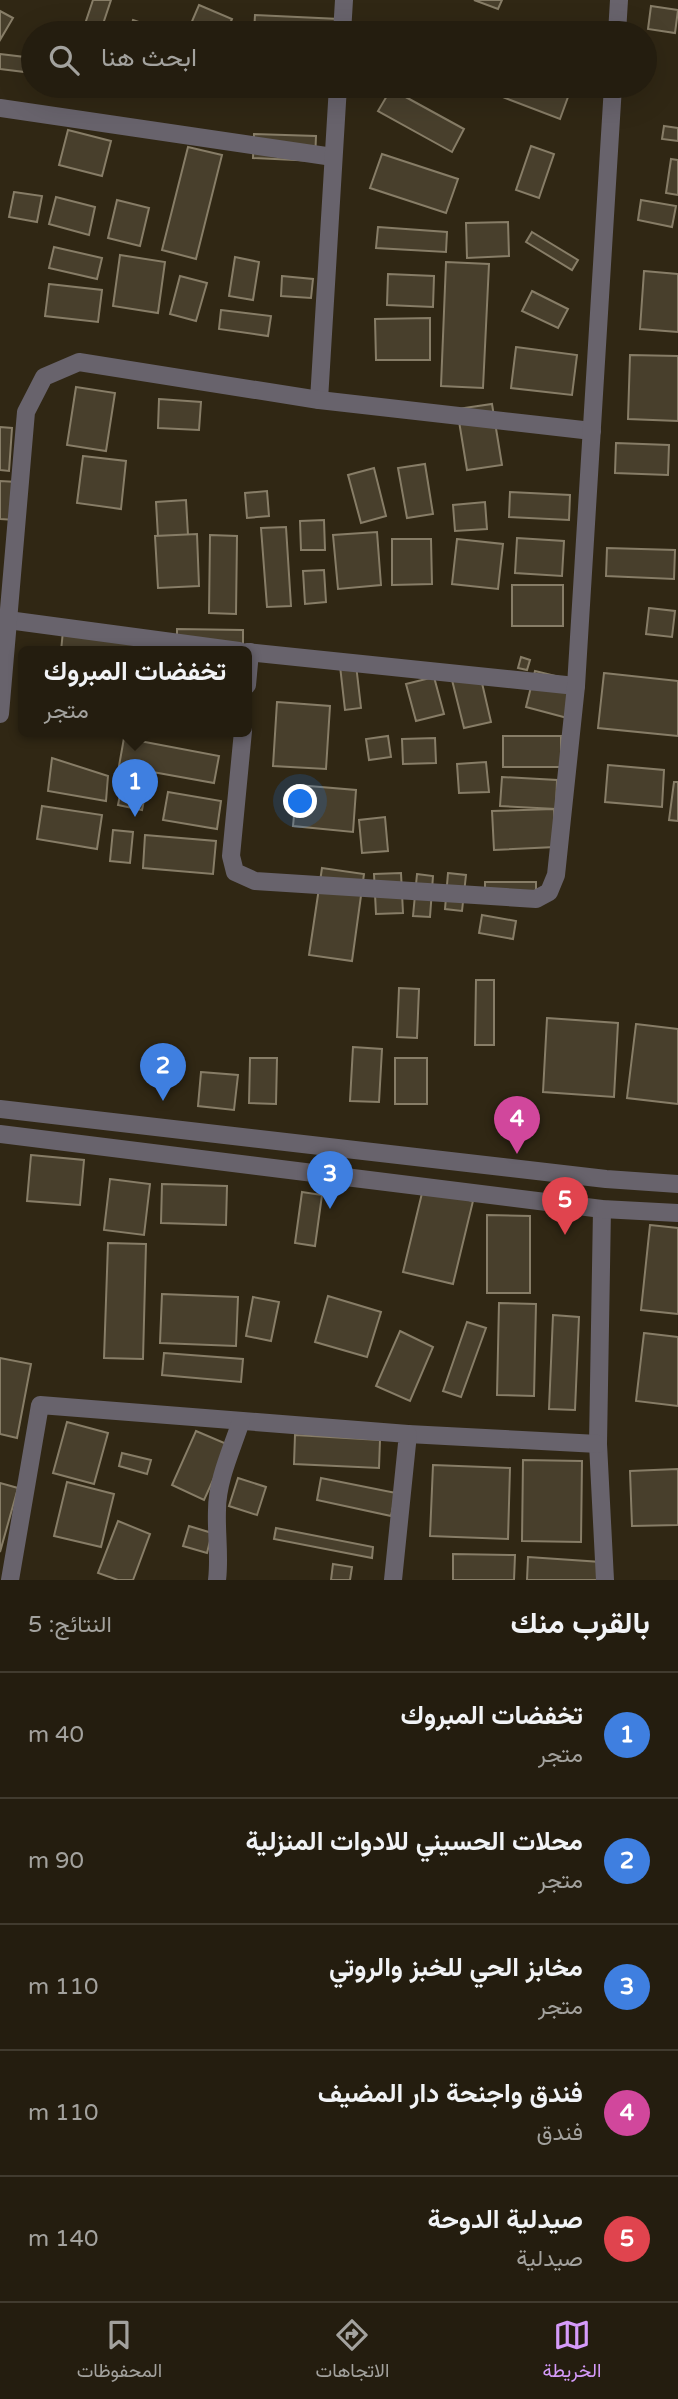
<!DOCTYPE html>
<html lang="ar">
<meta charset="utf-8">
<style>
:root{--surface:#241d0f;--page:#2c2618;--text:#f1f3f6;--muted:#a3a29e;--line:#413b2f;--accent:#d59bfa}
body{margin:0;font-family:"Varela Round",Vazirmatn,sans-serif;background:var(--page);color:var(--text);direction:rtl}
.you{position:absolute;left:301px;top:802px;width:24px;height:24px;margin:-18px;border:5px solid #fff;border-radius:50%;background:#1a73e8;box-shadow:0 0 0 10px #1a73e833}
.badge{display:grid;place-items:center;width:46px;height:46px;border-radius:50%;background:var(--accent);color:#fff;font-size:23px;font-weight:700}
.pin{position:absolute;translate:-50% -58px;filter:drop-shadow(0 2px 4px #0008)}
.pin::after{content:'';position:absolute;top:37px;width:24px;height:21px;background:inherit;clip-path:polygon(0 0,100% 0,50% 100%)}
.popup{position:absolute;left:18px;top:646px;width:234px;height:91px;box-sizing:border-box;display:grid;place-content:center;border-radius:10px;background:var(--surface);filter:drop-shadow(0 2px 5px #0005);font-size:23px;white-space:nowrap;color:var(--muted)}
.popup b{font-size:26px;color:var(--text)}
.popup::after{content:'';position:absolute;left:50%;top:100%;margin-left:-14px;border:14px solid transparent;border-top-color:var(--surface)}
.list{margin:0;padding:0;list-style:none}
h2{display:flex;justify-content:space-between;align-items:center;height:91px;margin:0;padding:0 28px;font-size:30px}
h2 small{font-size:23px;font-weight:400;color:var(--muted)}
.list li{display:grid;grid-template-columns:46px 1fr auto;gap:21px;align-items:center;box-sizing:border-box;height:126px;padding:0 28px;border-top:2px solid var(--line)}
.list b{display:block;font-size:26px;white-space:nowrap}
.list p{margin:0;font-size:23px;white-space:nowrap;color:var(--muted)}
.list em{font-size:23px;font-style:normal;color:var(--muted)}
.icon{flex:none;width:38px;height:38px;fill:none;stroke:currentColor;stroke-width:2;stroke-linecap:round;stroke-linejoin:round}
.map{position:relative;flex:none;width:678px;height:1580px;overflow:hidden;direction:ltr}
.search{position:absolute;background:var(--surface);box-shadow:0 7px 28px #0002;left:21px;right:21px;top:21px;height:77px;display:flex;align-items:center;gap:18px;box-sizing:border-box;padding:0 24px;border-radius:38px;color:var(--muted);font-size:26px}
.sheet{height:721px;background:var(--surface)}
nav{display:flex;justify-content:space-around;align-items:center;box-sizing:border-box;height:98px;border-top:2px solid var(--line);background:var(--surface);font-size:19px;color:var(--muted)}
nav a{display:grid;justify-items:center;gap:4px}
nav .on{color:var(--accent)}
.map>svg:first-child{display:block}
</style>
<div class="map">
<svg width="678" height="1580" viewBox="0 0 678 1580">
<rect width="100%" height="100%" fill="#302714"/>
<!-- building -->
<g fill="#483f2c" stroke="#877d67" stroke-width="2">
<polygon points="93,0 111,0 100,33 82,33"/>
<polygon points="474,0 502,0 498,9"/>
<polygon points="199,5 232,19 226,33 187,33"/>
<polygon points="651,6 678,10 675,33 648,29"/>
<polygon points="0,11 13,18 0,40"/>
<polygon points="255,15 339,19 338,33 254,33"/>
<polygon points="133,20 170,33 129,33"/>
<polygon points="557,23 582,33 553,33"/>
<polygon points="0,54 33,58 33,73 0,69"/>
<polygon points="504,86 572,86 560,119 500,96"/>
<polygon points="391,89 464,129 452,152 378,111"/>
<polygon points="664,126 678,128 678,141 662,139"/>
<polygon points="68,130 111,141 102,176 59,165"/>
<polygon points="254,134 316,136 315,161 253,158"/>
<polygon points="531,146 554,154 539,198 516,190"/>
<polygon points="188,147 222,155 196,259 162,250"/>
<polygon points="382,154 458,179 446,213 370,188"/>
<polygon points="671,159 678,160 678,195 666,193"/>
<polygon points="14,192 42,196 37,222 9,217"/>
<polygon points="56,197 95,207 89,235 49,224"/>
<polygon points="117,200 149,208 140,246 108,238"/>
<polygon points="641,200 676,206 672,227 638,220"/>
<polygon points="508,222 509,256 467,258 466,223"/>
<polygon points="378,227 447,232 446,252 376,248"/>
<polygon points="532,232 578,260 572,270 526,242"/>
<polygon points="54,247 102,258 97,279 49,268"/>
<polygon points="120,255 165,262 158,313 113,306"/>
<polygon points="235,257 259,262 253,300 229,296"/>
<polygon points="446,262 489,264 483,388 441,386"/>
<polygon points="644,271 678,274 678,332 640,329"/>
<polygon points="388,274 434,276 433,307 387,305"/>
<polygon points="180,276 207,283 196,321 170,314"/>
<polygon points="282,276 313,279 311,298 281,296"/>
<polygon points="49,284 102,290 98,322 45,316"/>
<polygon points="532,291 568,309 558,328 522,311"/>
<polygon points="221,310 271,316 268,336 219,329"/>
<polygon points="430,318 430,360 376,360 375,319"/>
<polygon points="516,347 577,355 572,395 511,388"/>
<polygon points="630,355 678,356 678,421 628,419"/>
<polygon points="76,387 115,393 106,451 67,445"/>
<polygon points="159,399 201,402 199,430 158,428"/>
<polygon points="492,404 502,465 467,470 457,409"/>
<polygon points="0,427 12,428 9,471 0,470"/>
<polygon points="616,443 669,445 668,475 615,473"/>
<polygon points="83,456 126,461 121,509 77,503"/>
<polygon points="425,464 433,514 407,518 398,468"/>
<polygon points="374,468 386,516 361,523 348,475"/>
<polygon points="0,481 17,482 15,520 0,519"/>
<polygon points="267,491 269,516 247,518 245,493"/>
<polygon points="510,492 570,495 569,520 509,517"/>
<polygon points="186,500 188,535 158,537 156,502"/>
<polygon points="485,502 487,529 455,531 453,505"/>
<polygon points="324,520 325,550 301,550 300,521"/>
<polygon points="286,527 291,606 267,607 261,528"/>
<polygon points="377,532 381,585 338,589 333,535"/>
<polygon points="197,534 199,586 158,588 155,536"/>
<polygon points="210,535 237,536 236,614 209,613"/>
<polygon points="517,538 564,541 562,576 515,573"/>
<polygon points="392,539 431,539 432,584 392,585"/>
<polygon points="457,539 503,544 498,589 452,584"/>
<polygon points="607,548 675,550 674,579 606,576"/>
<polygon points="324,570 326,602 305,604 303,571"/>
<rect x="512" y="585" width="51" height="41"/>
<polygon points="649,608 675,611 672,637 646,634"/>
<polygon points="177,629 243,630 243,651 177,651"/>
<polygon points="63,631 135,640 134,651 61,651"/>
<polygon points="355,656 361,708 345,710 339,657"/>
<polygon points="521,657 530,660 527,670 518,668"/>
<polygon points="479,670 491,722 464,728 451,676"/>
<polygon points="535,671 580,682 571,719 526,707"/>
<polygon points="604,673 678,681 678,736 598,728"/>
<polygon points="434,677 444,714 416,721 406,684"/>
<polygon points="277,702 330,706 326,769 273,766"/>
<polygon points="388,736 391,757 369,760 366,739"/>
<rect x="503" y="736" width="58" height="31"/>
<polygon points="124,738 219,756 214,783 119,766"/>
<polygon points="435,738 436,763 403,764 402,739"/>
<polygon points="52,758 108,776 106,801 48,791"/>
<polygon points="486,762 489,792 459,793 457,764"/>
<polygon points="608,765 664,770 662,807 605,802"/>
<polygon points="502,777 557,780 556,809 500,806"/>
<polygon points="123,780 147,785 142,810 118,805"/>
<polygon points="674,782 678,782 678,821 669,820"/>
<polygon points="297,785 356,790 353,832 293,826"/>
<polygon points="168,792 221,801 217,829 163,820"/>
<polygon points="42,806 102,815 97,849 37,839"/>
<polygon points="554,809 555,847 494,850 492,811"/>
<polygon points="385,817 388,851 362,853 359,820"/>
<polygon points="113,830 133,832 130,863 110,861"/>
<polygon points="145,835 216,841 213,874 143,868"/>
<polygon points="322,868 364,874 352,961 309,955"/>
<polygon points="401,873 403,913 376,914 374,874"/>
<polygon points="448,873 466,875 462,911 445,909"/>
<polygon points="417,874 433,876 430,917 413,916"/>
<rect x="485" y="882" width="51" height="19"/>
<polygon points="482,915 516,921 513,939 479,933"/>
<polygon points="476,980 494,980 494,1045 475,1045"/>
<polygon points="399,988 419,989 417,1038 397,1037"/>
<polygon points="547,1018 618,1023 614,1097 543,1092"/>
<polygon points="636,1024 678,1029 678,1104 627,1098"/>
<polygon points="353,1047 382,1049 379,1102 350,1101"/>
<polygon points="250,1058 277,1058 276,1104 249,1103"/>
<rect x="395" y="1058" width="32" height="46"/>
<polygon points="201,1072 238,1075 234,1110 198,1106"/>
<polygon points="31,1155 84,1160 80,1205 27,1201"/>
<polygon points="110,1179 150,1184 144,1235 104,1230"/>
<polygon points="162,1184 227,1186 226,1225 161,1223"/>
<polygon points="423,1189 473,1201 453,1284 403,1272"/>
<polygon points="302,1192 322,1195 315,1246 295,1243"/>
<polygon points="487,1215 530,1216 530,1293 487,1293"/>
<polygon points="650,1225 678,1228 678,1314 641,1310"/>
<polygon points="108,1243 146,1244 143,1359 104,1358"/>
<polygon points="162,1294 238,1297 236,1346 160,1343"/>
<polygon points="328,1296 381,1312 367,1357 315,1342"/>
<polygon points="253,1297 279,1302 271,1341 246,1336"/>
<polygon points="499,1303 536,1304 534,1396 497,1395"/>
<polygon points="553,1315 579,1317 575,1410 549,1409"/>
<polygon points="467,1322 486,1328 461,1397 443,1391"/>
<polygon points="400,1331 433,1347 410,1401 376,1386"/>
<polygon points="644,1333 678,1337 678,1406 636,1401"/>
<polygon points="164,1353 243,1359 241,1382 162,1375"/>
<polygon points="0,1358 31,1364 17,1438 0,1434"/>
<polygon points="67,1422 108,1433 94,1484 53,1473"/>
<polygon points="196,1431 229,1445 204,1500 172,1485"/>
<polygon points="295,1435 380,1440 379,1468 294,1464"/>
<polygon points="122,1453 151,1460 147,1474 119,1466"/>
<polygon points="523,1460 582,1461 581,1542 522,1541"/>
<polygon points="433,1465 510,1468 508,1539 430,1536"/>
<polygon points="678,1469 678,1525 632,1526 630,1471"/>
<polygon points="238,1478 266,1487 257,1515 229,1506"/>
<polygon points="321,1478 396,1493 391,1516 317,1500"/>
<polygon points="67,1482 114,1494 101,1547 54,1536"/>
<polygon points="0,1483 18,1488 0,1552"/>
<polygon points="118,1521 150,1534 133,1580 118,1580 98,1573"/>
<polygon points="189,1526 212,1533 207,1553 183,1546"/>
<polygon points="276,1528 373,1547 372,1558 274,1539"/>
<polygon points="453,1554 515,1555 514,1580 453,1580"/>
<polygon points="528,1557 601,1562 600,1580 527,1580"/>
<polygon points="333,1564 352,1567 350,1580 331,1580"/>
</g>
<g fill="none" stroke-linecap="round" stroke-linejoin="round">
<!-- minor -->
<g stroke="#68636c" stroke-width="18">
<polyline points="342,33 344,0"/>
<polyline points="617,33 619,0"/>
<polyline points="0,108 333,157"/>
<polyline points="319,400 338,86"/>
<polyline points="8,620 239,651"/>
<polyline points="247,652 576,686"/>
<polyline points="247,685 250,652"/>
<polyline points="0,714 26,412 44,377 79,362 319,400 592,431"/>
<polyline points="243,731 231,856 235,872 255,881 536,899 549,892 556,875 576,686 613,86"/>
<polyline points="602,1209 598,1444 605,1580"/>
<polyline points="408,1434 598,1444"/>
<polyline points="10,1580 40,1405 408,1434 393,1580"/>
<path d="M217,1580C220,1556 216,1534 217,1510C217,1480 232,1449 241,1421"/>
</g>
<!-- tertiary -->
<g stroke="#68636c" stroke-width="18">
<polyline points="0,1109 606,1179 678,1184"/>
<polyline points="0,1134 602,1209 678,1213"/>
</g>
</g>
</svg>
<div class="you"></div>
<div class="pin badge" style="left:135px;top:817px;background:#3f7fe0">1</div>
<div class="popup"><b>تخفضات المبروك</b>متجر</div>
<div class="pin badge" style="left:163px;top:1101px;background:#3f7fe0">2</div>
<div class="pin badge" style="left:330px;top:1209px;background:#3f7fe0">3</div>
<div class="pin badge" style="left:517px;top:1154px;background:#d1479c">4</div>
<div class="pin badge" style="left:565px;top:1235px;background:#e0444e">5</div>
<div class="search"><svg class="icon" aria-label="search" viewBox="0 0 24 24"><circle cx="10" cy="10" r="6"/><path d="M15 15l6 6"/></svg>ابحث هنا</div>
</div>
<section class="sheet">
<h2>بالقرب منك<small>النتائج: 5</small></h2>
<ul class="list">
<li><span class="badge" style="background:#3f7fe0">1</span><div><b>تخفضات المبروك</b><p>متجر</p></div><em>40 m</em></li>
<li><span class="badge" style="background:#3f7fe0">2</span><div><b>محلات الحسيني للادوات المنزلية</b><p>متجر</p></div><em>90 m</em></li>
<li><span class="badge" style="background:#3f7fe0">3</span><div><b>مخابز الحي للخبز والروتي</b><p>متجر</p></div><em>110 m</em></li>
<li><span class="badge" style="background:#d1479c">4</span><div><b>فندق واجنحة دار المضيف</b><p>فندق</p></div><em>110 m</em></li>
<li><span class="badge" style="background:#e0444e">5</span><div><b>صيدلية الدوحة</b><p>صيدلية</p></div><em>140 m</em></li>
</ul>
</section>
<nav>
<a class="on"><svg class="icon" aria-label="map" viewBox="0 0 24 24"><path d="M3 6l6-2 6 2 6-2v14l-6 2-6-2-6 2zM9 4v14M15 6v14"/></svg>الخريطة</a>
<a><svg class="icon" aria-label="directions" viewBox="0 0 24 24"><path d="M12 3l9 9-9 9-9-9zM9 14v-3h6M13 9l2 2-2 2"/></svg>الاتجاهات</a>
<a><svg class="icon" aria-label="saved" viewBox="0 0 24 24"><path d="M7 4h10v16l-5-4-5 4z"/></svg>المحفوظات</a>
</nav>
